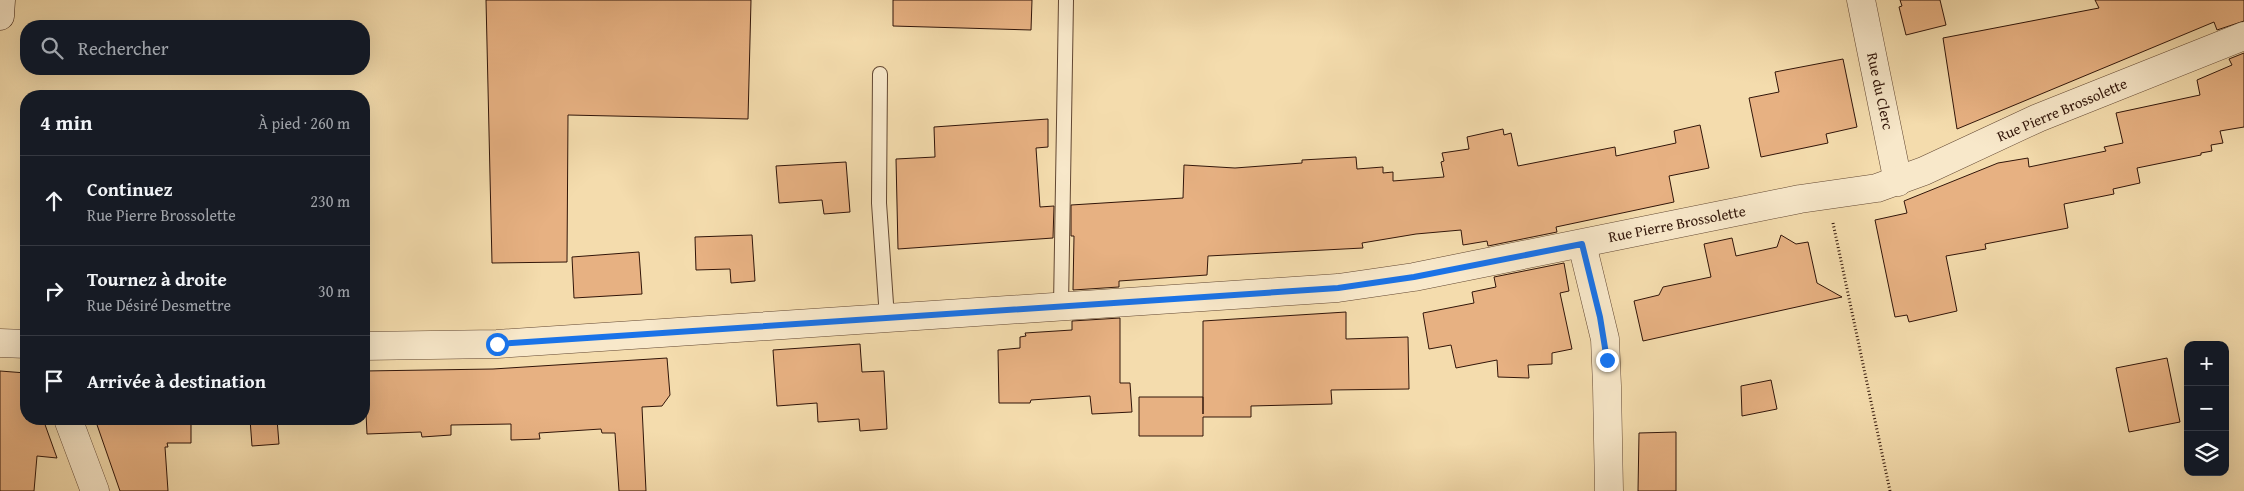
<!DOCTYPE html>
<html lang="fr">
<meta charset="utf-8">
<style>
:root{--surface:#171b24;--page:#20242c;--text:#f1f3f6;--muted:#9ea1a6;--line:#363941}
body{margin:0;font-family:"Gentium Book Plus",serif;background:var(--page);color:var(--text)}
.controls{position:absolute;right:15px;bottom:15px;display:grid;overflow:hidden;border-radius:10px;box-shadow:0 5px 20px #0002}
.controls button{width:45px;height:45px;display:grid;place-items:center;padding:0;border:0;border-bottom:1px solid var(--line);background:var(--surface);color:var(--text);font:25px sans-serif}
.stop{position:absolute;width:15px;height:15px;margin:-11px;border:4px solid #1a73e8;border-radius:50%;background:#fff}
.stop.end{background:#1a73e8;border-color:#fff;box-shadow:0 1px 5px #0008}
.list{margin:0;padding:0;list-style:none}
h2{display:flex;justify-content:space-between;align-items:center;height:65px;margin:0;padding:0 20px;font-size:21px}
h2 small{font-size:16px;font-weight:400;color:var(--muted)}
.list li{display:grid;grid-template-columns:32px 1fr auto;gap:15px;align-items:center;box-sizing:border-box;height:90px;padding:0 20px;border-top:1px solid var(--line)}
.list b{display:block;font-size:19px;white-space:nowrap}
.list p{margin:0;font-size:16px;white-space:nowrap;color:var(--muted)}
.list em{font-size:16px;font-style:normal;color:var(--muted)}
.icon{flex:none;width:28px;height:28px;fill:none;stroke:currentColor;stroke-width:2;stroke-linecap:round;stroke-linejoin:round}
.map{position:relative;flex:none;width:2244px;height:491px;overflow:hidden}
.search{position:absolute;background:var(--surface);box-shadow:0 5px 20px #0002;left:20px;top:20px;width:350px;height:55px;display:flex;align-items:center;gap:12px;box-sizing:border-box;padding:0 18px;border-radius:20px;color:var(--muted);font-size:19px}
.panel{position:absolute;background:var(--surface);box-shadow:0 5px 20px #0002;left:20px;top:90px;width:350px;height:335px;border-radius:20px}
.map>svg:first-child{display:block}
</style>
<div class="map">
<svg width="2244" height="491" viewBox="0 0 2244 491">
<rect width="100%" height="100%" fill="#f4dcad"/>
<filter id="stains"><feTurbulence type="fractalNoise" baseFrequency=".004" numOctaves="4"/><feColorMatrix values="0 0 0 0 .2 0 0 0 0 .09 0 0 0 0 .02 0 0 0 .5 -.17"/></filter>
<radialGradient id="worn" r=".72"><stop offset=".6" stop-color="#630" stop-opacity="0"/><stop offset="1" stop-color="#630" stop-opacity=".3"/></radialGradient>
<!-- building -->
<g fill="#e7b182" stroke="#311509">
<polygon points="486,0 751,0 748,119 568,115 567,262 492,263"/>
<polygon points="893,0 1032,0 1031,30 893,26"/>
<polygon points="1900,0 1940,0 1946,25 1906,35 1899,7 1902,6"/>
<polygon points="2095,0 2244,0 2244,21 2217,30 2214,22 1957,129 1943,38 2099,8"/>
<polygon points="2244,53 2244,127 2220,131 2223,143 2211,145 2212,151 2201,153 2201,155 2137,168 2140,183 2113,189 2114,194 2064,204 2068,228 1985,244 1986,249 1946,256 1957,311 1909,322 1907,315 1895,317 1875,220 1907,213 1904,201 1998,163 2028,158 2029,167 2106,151 2104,147 2123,143 2116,113 2200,95 2197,80 2232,65 2229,59"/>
<polygon points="1843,59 1857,127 1826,134 1828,143 1761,157 1749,98 1779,92 1775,72"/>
<polygon points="1048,119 1048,147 1036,148 1040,207 1054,206 1053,238 898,249 896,159 935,157 934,127"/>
<polygon points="1700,125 1709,168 1669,176 1674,202 1556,227 1557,232 1488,246 1487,241 1463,245 1461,230 1416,234 1362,243 1363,248 1208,256 1207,275 1119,281 1119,287 1073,290 1074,236 1071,236 1071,205 1183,198 1184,165 1235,168 1302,163 1302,160 1356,157 1357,169 1383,167 1383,173 1393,172 1393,181 1444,177 1441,162 1444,161 1442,153 1469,149 1467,137 1503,129 1504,135 1511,133 1518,166 1615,147 1616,156 1676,143 1674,131"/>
<polygon points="846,162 850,212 824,214 822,200 779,203 776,166"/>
<polygon points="752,235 755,281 731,283 730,269 696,270 695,237"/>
<polygon points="1781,235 1796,244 1808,242 1817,283 1842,297 1643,341 1634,301 1659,295 1663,287 1711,277 1704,244 1732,238 1736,256 1777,247"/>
<polygon points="639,252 642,294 574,298 572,257"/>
<polygon points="1564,263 1569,291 1560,293 1572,349 1552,353 1552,364 1528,365 1529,378 1498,377 1497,360 1456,368 1451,345 1429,349 1423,313 1474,303 1472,292 1496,287 1494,277"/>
<polygon points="1346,312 1346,339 1408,337 1409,389 1331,390 1332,404 1251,406 1251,417 1203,417 1203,436 1139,436 1139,397 1203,397 1203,414 1203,321"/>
<polygon points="1120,318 1120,383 1130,383 1132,412 1092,414 1090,396 1031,400 1030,403 999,403 998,350 1020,348 1020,337 1026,336 1025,333 1072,330 1072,321"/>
<polygon points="860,344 862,372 884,371 887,429 860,431 859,419 818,422 817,403 777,406 773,350"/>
<polygon points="667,358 670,395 662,406 642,407 646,491 619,491 615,433 602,433 601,429 539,433 540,439 511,440 511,424 451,425 451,435 422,437 421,432 367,434 364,371 493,369"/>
<polygon points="2167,358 2180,422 2129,432 2116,368"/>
<polygon points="0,371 26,373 26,419 43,419 57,458 37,456 34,491 0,491"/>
<polygon points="1771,380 1777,409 1742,416 1741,386"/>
<polygon points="95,419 191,419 191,443 167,443 168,447 165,447 168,491 120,491"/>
<polygon points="250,419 277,419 279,444 252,446"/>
<polygon points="1676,432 1676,491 1638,491 1639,433"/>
</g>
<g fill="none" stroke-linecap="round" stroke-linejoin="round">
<defs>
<g id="lane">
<polyline points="880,74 879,203 887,318"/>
<polyline points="1061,306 1066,0"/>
</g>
<g id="street">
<polyline points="1861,0 1898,182"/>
<polyline points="1582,244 1605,339 1607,386 1609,491"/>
<polyline points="0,343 26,344"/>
<polyline points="364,346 497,344 1338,288 1414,277 1800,199 1877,188 1924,171 2038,118 2244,36"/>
<polyline points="68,419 95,491"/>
</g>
<polyline id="secondary" points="0,16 1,0"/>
</defs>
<!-- lane casing -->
<use href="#lane" stroke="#624732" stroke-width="16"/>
<!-- street casing -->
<use href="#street" stroke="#624732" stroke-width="29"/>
<!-- secondary casing -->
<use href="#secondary" stroke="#311509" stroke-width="29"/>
<!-- path -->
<polyline stroke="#311509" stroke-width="3" stroke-dasharray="1 2.5" stroke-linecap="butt" points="1833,223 1890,491"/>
<!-- lane -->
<use href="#lane" stroke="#f8e8ca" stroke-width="14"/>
<!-- street -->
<use href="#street" stroke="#f8e8ca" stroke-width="28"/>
<!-- secondary -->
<use href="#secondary" stroke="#f8e8ca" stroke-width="28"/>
</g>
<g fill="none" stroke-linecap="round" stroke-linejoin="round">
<!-- route -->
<polyline stroke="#1a73e8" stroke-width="6" points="497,344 1338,288 1414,277 1582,244 1600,317 1607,360"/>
</g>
<g text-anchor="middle" stroke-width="4" stroke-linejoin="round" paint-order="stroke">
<!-- street labels -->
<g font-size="15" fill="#311509" stroke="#f8e8ca">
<text transform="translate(1880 91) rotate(78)" y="5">Rue du Clerc</text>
<text transform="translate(2062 110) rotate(-23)" y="5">Rue Pierre Brossolette</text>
<text transform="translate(1677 224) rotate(-11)" y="5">Rue Pierre Brossolette</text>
</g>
</g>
<rect width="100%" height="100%" filter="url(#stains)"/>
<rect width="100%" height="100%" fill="url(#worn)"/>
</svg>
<div class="controls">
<button>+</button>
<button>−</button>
<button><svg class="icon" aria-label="layers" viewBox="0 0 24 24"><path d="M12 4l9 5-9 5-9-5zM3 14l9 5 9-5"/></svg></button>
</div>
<div class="stop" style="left:497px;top:344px"></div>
<div class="stop end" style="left:1607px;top:360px"></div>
<div class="search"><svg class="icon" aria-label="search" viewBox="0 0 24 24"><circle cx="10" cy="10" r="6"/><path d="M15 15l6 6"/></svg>Rechercher</div>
<section class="panel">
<h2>4 min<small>À pied · 260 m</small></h2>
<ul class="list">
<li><svg class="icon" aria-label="ahead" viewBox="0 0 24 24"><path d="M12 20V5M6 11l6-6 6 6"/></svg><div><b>Continuez</b><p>Rue Pierre Brossolette</p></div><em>230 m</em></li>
<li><svg class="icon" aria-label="right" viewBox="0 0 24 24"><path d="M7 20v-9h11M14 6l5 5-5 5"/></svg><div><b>Tournez à droite</b><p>Rue Désiré Desmettre</p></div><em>30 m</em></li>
<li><svg class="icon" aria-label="arrive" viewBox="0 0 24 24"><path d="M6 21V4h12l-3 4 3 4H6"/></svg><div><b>Arrivée à destination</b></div></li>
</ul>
</section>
</div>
